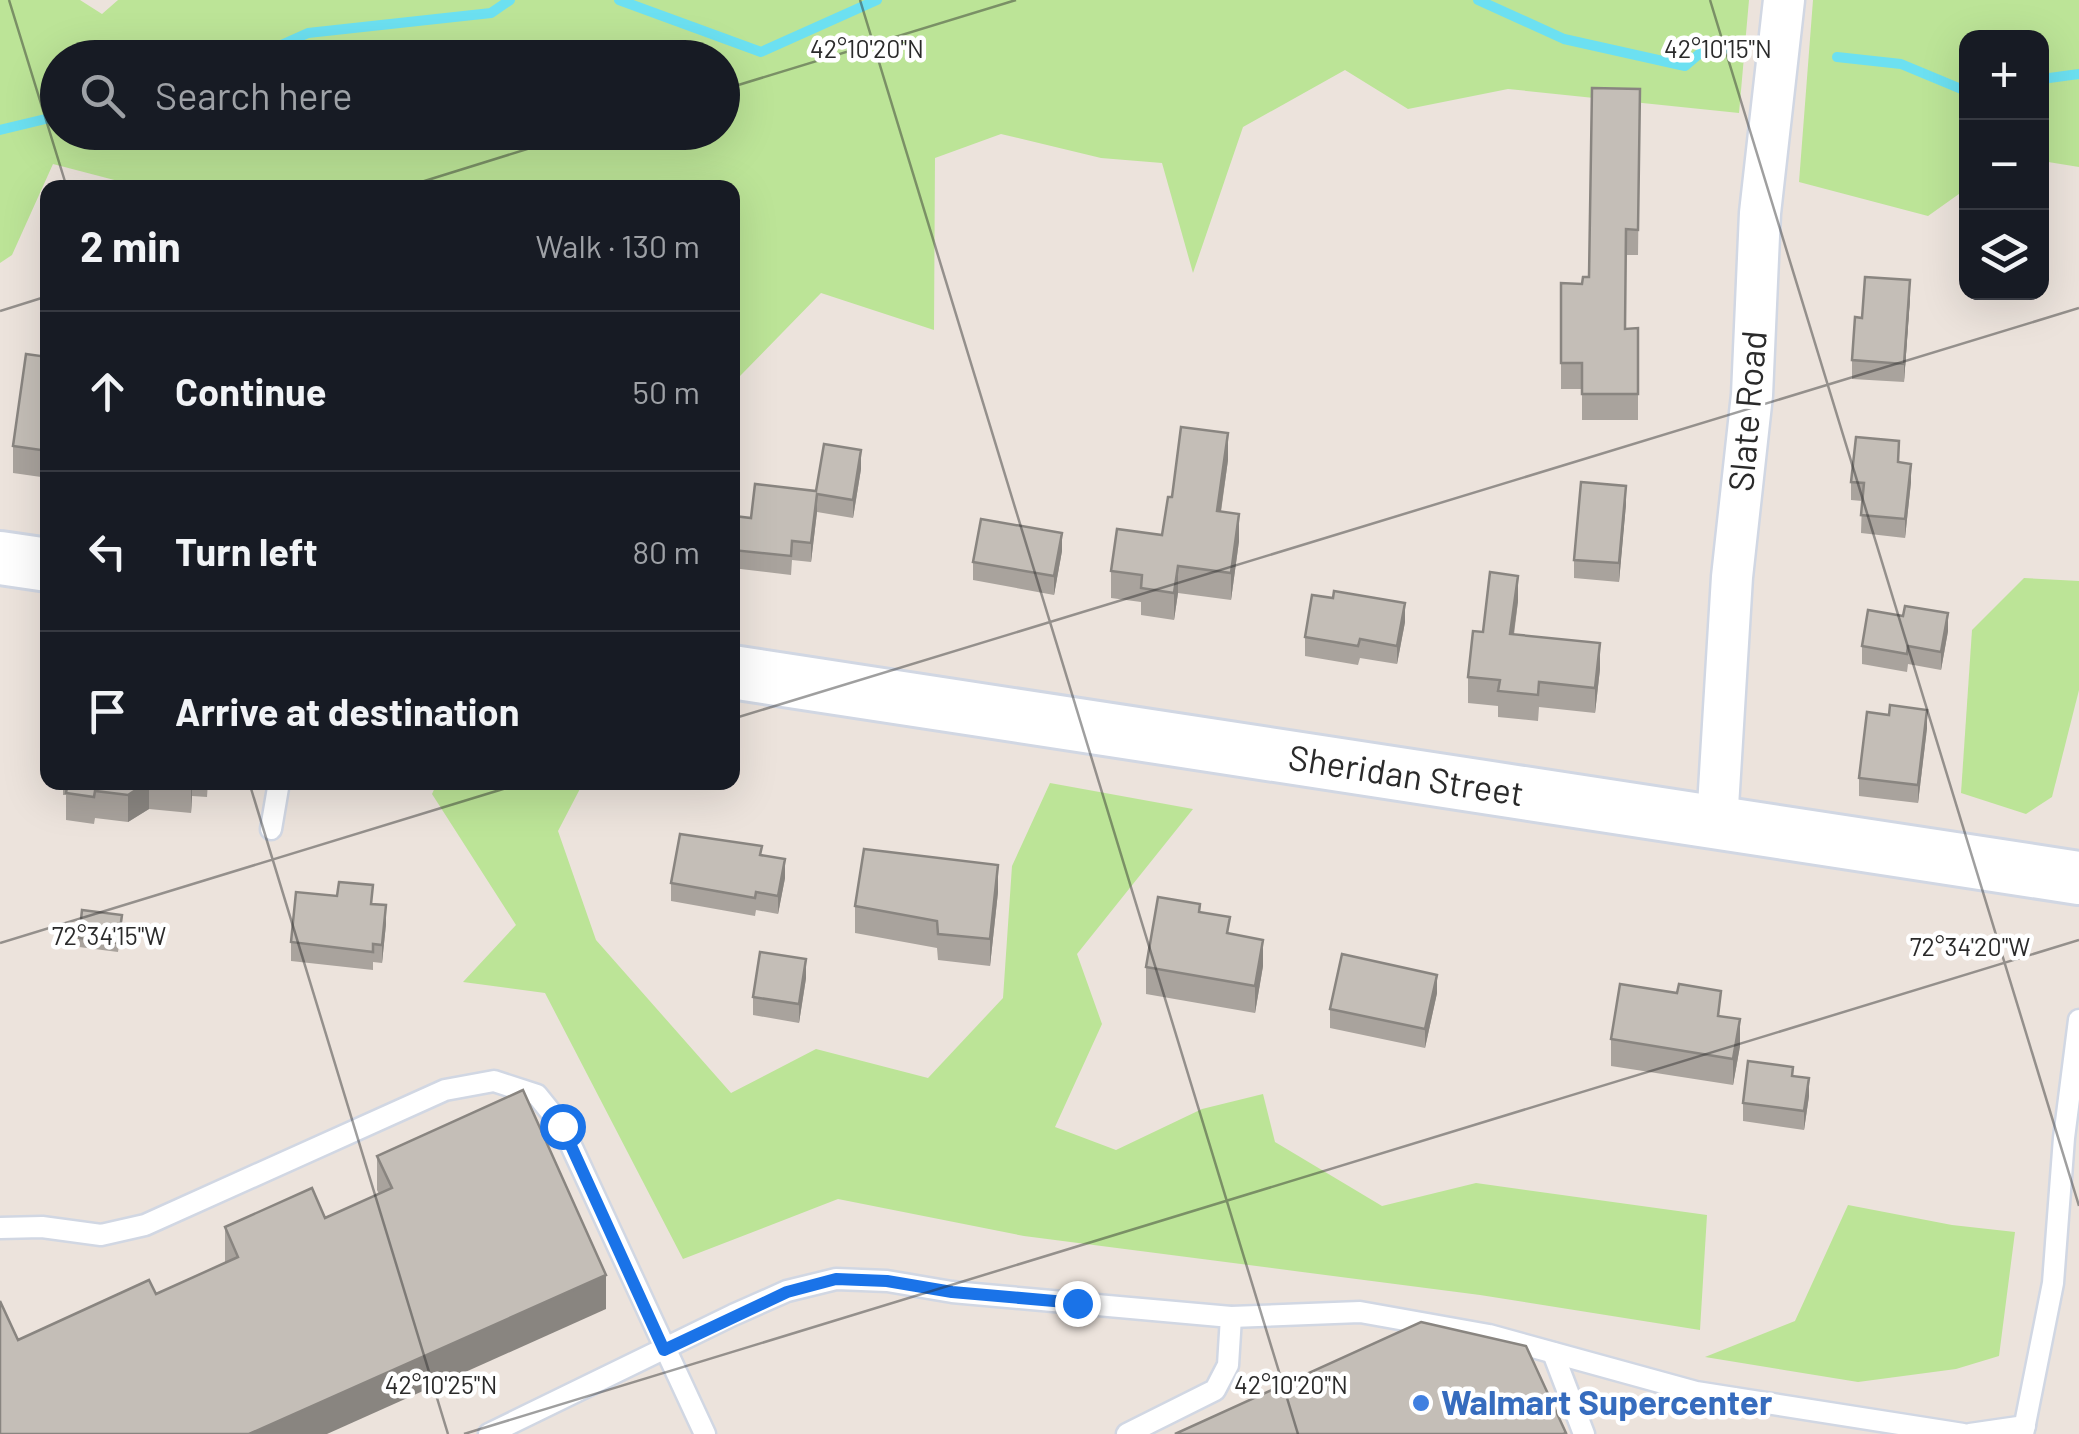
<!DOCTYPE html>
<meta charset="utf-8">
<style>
:root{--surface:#171b24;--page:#20242c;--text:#f1f3f6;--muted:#9ea1a6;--line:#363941}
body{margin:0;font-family:Barlow,sans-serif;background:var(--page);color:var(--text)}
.controls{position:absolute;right:30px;top:30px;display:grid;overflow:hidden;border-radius:20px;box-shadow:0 10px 40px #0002}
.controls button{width:90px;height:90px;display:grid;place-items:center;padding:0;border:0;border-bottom:2px solid var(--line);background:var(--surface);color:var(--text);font:50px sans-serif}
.stop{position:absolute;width:30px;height:30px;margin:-22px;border:8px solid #1a73e8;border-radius:50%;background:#fff}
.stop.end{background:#1a73e8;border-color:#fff;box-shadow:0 2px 10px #0008}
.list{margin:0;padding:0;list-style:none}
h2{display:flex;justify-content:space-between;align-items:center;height:130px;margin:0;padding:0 40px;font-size:42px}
h2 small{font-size:32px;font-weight:400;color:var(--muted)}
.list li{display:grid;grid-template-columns:65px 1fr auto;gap:30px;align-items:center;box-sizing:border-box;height:160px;padding:0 40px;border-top:2px solid var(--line)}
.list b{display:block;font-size:38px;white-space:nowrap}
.list em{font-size:32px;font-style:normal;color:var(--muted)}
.icon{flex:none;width:55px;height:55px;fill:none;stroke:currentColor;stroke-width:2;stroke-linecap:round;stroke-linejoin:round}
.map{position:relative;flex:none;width:2079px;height:1434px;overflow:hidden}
.search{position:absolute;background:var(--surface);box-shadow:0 10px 40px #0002;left:40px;top:40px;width:700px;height:110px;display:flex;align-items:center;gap:25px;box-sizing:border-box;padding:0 35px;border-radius:55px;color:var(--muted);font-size:38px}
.panel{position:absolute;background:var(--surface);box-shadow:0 10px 40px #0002;left:40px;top:180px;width:700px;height:610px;border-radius:20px}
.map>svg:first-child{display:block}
</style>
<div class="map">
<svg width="2079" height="1434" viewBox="0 0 2079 1434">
<rect width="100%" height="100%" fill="#ece3dc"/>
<!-- green -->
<g fill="#bce497" fill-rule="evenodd">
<path d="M0,0H80L102,14L118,0H1749L1739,113L1508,89L1408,109L1345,70L1243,127L1193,273L1162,163L1101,158L1001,134L935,158L934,330L821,293L740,376L732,374V188H145L53,164L12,255L0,263ZM58,58H722V132H58Z"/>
<polygon points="1813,0 2079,0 2079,167 2042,161 2042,38 1966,38 1966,189 1928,216 1799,182"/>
<polygon points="2024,578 2079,581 2079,690 2052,797 2026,814 1961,793 1972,630"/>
<polygon points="437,783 583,783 558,831 596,940 731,1093 816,1049 928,1078 1003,998 1012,866 1050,783 1193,809 1077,954 1102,1024 1055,1127 1116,1150 1202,1109 1263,1094 1275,1142 1382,1206 1476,1183 1707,1215 1700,1330 1480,1295 1024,1236 838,1199 683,1259 545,993 463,982 516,925 432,794"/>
<polygon points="1848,1205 1952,1225 2015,1232 1999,1356 1956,1369 1858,1382 1705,1357 1795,1321"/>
</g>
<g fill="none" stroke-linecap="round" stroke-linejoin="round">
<!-- stream -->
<g stroke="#6ce0f1" stroke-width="10">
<polyline points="619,0 761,52 877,0"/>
<polyline points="1478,0 1564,39 1685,66 1705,49 1738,48"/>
<polyline points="1837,57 1901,64 1966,91"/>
<polyline points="252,58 308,33 491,13 510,0"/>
<polyline points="2042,79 2079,74"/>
<polyline points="0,130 58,116"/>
</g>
<defs>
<g id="service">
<polyline points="271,829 279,782"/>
<polyline points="0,1228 42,1227 101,1235 145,1225 445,1090 494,1081 537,1095 562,1126 705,1434"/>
<polyline points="1553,1353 1584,1434"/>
<polyline points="489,1434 733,1315 787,1291 836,1279 887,1281 952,1292 1231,1317 1360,1312 1489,1335 1696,1392 1963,1434"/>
<polyline points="1127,1434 1215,1390 1228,1365 1231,1317"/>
<polyline points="1970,1434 2025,1426"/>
<polyline points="2023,1434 2053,1283 2064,1138 2079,1020"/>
</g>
<polyline id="minor" points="1717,823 1732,577 1752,395 1760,213 1784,0"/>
<g id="tertiary">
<polyline points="0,558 48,565"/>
<polyline points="732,672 2079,878"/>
</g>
</defs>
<!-- service casing -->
<use href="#service" stroke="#d1d7e3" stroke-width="25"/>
<!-- minor casing -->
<use href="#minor" stroke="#d1d7e3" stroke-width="45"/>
<!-- tertiary casing -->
<use href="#tertiary" stroke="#d1d7e3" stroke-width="58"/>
<!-- service -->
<use href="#service" stroke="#fff" stroke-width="20"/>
<!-- minor -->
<use href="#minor" stroke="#fff" stroke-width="40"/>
<!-- tertiary -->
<use href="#tertiary" stroke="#fff" stroke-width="52"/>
</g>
<!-- wall -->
<g fill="#a9a39d">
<polygon points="1640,89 1638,255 1626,255 1625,329 1638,328 1638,420 1582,420 1582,389 1561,389 1561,283 1582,284 1589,277"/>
<polygon points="1910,299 1904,382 1852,379 1852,360 1862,318"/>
<polygon points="48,357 48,478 13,473 13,446"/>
<polygon points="1228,460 1221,512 1239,541 1231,600 1178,593 1174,620 1141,615 1141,602 1111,598 1111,571 1162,535 1172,497"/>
<polygon points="1899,462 1911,482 1905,538 1861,533 1862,501 1851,500 1851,482"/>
<polygon points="861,469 853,518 817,512 811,562 792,560 791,575 732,568 732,529 751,518 816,491"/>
<polygon points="1626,504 1619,582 1574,578 1574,560"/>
<polygon points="1062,551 1054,595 973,580 973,562"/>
<polygon points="1518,601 1514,635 1600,669 1595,713 1539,707 1538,721 1498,717 1498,706 1468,703 1468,677 1483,632"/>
<polygon points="1405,622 1397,664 1360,658 1358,665 1305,656 1305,637"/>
<polygon points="1948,631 1941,670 1908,664 1907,672 1862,664 1862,646"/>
<polygon points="1889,715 1927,728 1918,803 1859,796 1859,778"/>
<polygon points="63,782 208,782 207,797 192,796 191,813 149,809 128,822 95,818 94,824 66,820 66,795 63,795"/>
<polygon points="762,855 785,878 778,914 756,910 755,916 671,901 671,883"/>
<polygon points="998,892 990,966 938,960 937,948 855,933 855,906"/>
<polygon points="373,904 386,924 382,963 373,962 373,970 291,961 291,942"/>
<polygon points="1200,912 1230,934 1263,966 1255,1013 1146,994 1146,967"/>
<polygon points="122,924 118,952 79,947 79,938"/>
<polygon points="806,978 799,1023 753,1015 753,997"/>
<polygon points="1437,993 1425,1048 1330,1028 1330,1009"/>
<polygon points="1721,1016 1740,1046 1733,1085 1611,1066 1611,1039"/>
<polygon points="1793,1076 1809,1096 1804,1130 1743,1121 1743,1103"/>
<polygon points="377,1156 606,1309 18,1340 156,1294 225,1263 225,1227 325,1218 379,1194 377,1190"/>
</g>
<!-- shaded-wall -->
<g fill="#898580">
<polygon points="1910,280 1910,299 1904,382 1904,364"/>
<polygon points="1228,433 1228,460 1217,538 1217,511"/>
<polygon points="861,450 861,469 853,518 853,500"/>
<polygon points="1911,464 1911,482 1905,538 1905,519"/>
<polygon points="1626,486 1626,504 1619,582 1619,563"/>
<polygon points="817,494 817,512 811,562 811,543"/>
<polygon points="1239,514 1239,541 1231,600 1231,573"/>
<polygon points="1062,533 1062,551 1054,595 1054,576"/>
<polygon points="1178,566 1178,593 1174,620 1174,593"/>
<polygon points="1518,576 1518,601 1510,660 1510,634"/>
<polygon points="1405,603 1405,622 1397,664 1397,646"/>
<polygon points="1948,613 1948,631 1941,670 1941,652"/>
<polygon points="1600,643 1600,669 1595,713 1595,688"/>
<polygon points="1927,710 1927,728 1918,803 1918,785"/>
<polygon points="149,782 149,809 128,822 128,795"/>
<polygon points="191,782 192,782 192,796 191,813"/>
<polygon points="785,859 785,878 778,914 778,896"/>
<polygon points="998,865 998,892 990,966 990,939"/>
<polygon points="386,905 386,924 382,963 382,945"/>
<polygon points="1263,940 1263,966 1255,1013 1255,986"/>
<polygon points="806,959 806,978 799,1023 799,1004"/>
<polygon points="1437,975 1437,993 1425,1048 1425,1029"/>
<polygon points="1740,1019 1740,1046 1733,1085 1733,1059"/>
<polygon points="1809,1078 1809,1096 1804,1130 1804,1111"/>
<polygon points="606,1275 606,1309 327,1434 249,1434"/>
</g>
<!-- building -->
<g fill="#c4beb7" stroke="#898580" stroke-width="2.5">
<polygon points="1592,88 1640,89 1638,230 1626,229 1625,329 1638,328 1638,394 1582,394 1582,363 1561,363 1561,283 1582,284 1583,277 1589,277"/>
<polygon points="1865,277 1910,280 1904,364 1852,360 1855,317 1862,318"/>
<polygon points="26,354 48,357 48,451 13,446"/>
<polygon points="1181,427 1228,433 1217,511 1239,514 1231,573 1178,566 1174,593 1141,588 1142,575 1111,571 1117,529 1162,535 1168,497 1172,497"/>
<polygon points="1856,437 1899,441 1898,462 1911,464 1905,519 1861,515 1864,483 1851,482"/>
<polygon points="824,444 861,450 853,500 817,494 811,543 792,541 791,556 732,550 734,516 751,518 755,484 816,491"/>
<polygon points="1581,482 1626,486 1619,563 1574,560"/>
<polygon points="981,519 1062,533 1054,576 973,562"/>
<polygon points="1490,572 1518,576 1510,634 1600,643 1595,688 1539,682 1538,695 1498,691 1500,680 1468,677 1473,631 1483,632"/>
<polygon points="1334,591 1405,603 1397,646 1360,639 1358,646 1305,637 1312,595 1333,598"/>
<polygon points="1905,606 1948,613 1941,652 1908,646 1907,654 1862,646 1868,610 1903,616"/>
<polygon points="1890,705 1927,710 1918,785 1859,778 1867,712 1889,715"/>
<polygon points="68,782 148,782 128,795 95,791 94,797 66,793"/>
<polygon points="154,782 191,782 191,786"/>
<polygon points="680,834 762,846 760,855 785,859 778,896 756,892 755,898 671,883"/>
<polygon points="864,849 998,865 990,939 938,934 937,921 855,906"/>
<polygon points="339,882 373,885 371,904 386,905 382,945 373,944 373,952 291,942 296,892 337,896"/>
<polygon points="1158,897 1200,904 1199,912 1230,917 1227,933 1263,940 1255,986 1146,967"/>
<polygon points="82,910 122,915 118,943 79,938"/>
<polygon points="760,952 806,959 799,1004 753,997"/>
<polygon points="1342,954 1437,975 1425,1029 1330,1009"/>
<polygon points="1620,984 1677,993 1679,984 1721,991 1718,1016 1740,1019 1733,1059 1611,1039"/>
<polygon points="1748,1061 1793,1067 1792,1076 1809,1078 1804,1111 1743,1103"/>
<polygon points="523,1090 606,1275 249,1434 0,1434 0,1301 18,1340 149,1280 156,1294 238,1257 225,1227 312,1188 325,1218 392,1188 377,1156"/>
<polygon points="1421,1322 1526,1346 1566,1433 1563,1434 1175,1434"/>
</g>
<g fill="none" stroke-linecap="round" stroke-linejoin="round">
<!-- route -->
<polyline stroke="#1a73e8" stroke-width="12" points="562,1126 664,1350 787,1292 836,1279 887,1281 952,1292 1077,1303"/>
</g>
<!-- ticks -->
<path fill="none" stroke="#2a2a2a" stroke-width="2.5" stroke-opacity="0.45" d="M9,0L67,188M860,0L1298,1434M1710,0L2079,1206M722,90L1016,0M402,188L582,132M0,311L48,296M732,719L2079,308M249,782L448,1434M0,943L526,782M464,1434L2079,940"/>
<!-- markers -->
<circle fill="#3f7fe0" stroke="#fff" stroke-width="4" cx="1421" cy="1403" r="10"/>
<g text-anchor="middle" stroke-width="9" stroke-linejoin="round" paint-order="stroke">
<!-- street labels -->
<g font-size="35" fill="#2a2a2a" stroke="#fff">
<text transform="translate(1748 411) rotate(-85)" y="12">Slate Road</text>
<text transform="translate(1406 776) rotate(9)" y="12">Sheridan Street</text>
</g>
<!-- shop labels -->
<g font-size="35" font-weight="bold" fill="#366cbe" stroke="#fff" text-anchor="start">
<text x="1441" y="1415">Walmart Supercenter</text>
</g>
</g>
<g font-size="25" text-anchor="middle" fill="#2a2a2a" stroke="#fff" stroke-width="9" stroke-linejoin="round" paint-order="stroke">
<text x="867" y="58">42°10'20"N</text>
<text x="1718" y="58">42°10'15"N</text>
<text x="109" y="945">72°34'15"W</text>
<text x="1970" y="956">72°34'20"W</text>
<text x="441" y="1394">42°10'25"N</text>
<text x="1291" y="1394">42°10'20"N</text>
</g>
</svg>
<div class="controls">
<button>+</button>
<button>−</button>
<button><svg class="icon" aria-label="layers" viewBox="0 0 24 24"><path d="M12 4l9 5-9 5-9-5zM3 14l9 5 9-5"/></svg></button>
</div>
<div class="stop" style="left:562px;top:1126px"></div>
<div class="stop end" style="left:1077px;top:1303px"></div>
<div class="search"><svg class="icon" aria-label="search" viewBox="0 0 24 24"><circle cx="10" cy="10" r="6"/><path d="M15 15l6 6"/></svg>Search here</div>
<section class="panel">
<h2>2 min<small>Walk · 130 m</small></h2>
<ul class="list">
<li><svg class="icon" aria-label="ahead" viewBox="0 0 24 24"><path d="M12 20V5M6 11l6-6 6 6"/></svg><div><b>Continue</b></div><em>50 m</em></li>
<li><svg class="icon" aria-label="left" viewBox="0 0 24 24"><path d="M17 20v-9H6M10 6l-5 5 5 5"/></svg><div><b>Turn left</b></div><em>80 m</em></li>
<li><svg class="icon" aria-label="arrive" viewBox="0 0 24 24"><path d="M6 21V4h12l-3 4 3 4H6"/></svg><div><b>Arrive at destination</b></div></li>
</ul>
</section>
</div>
